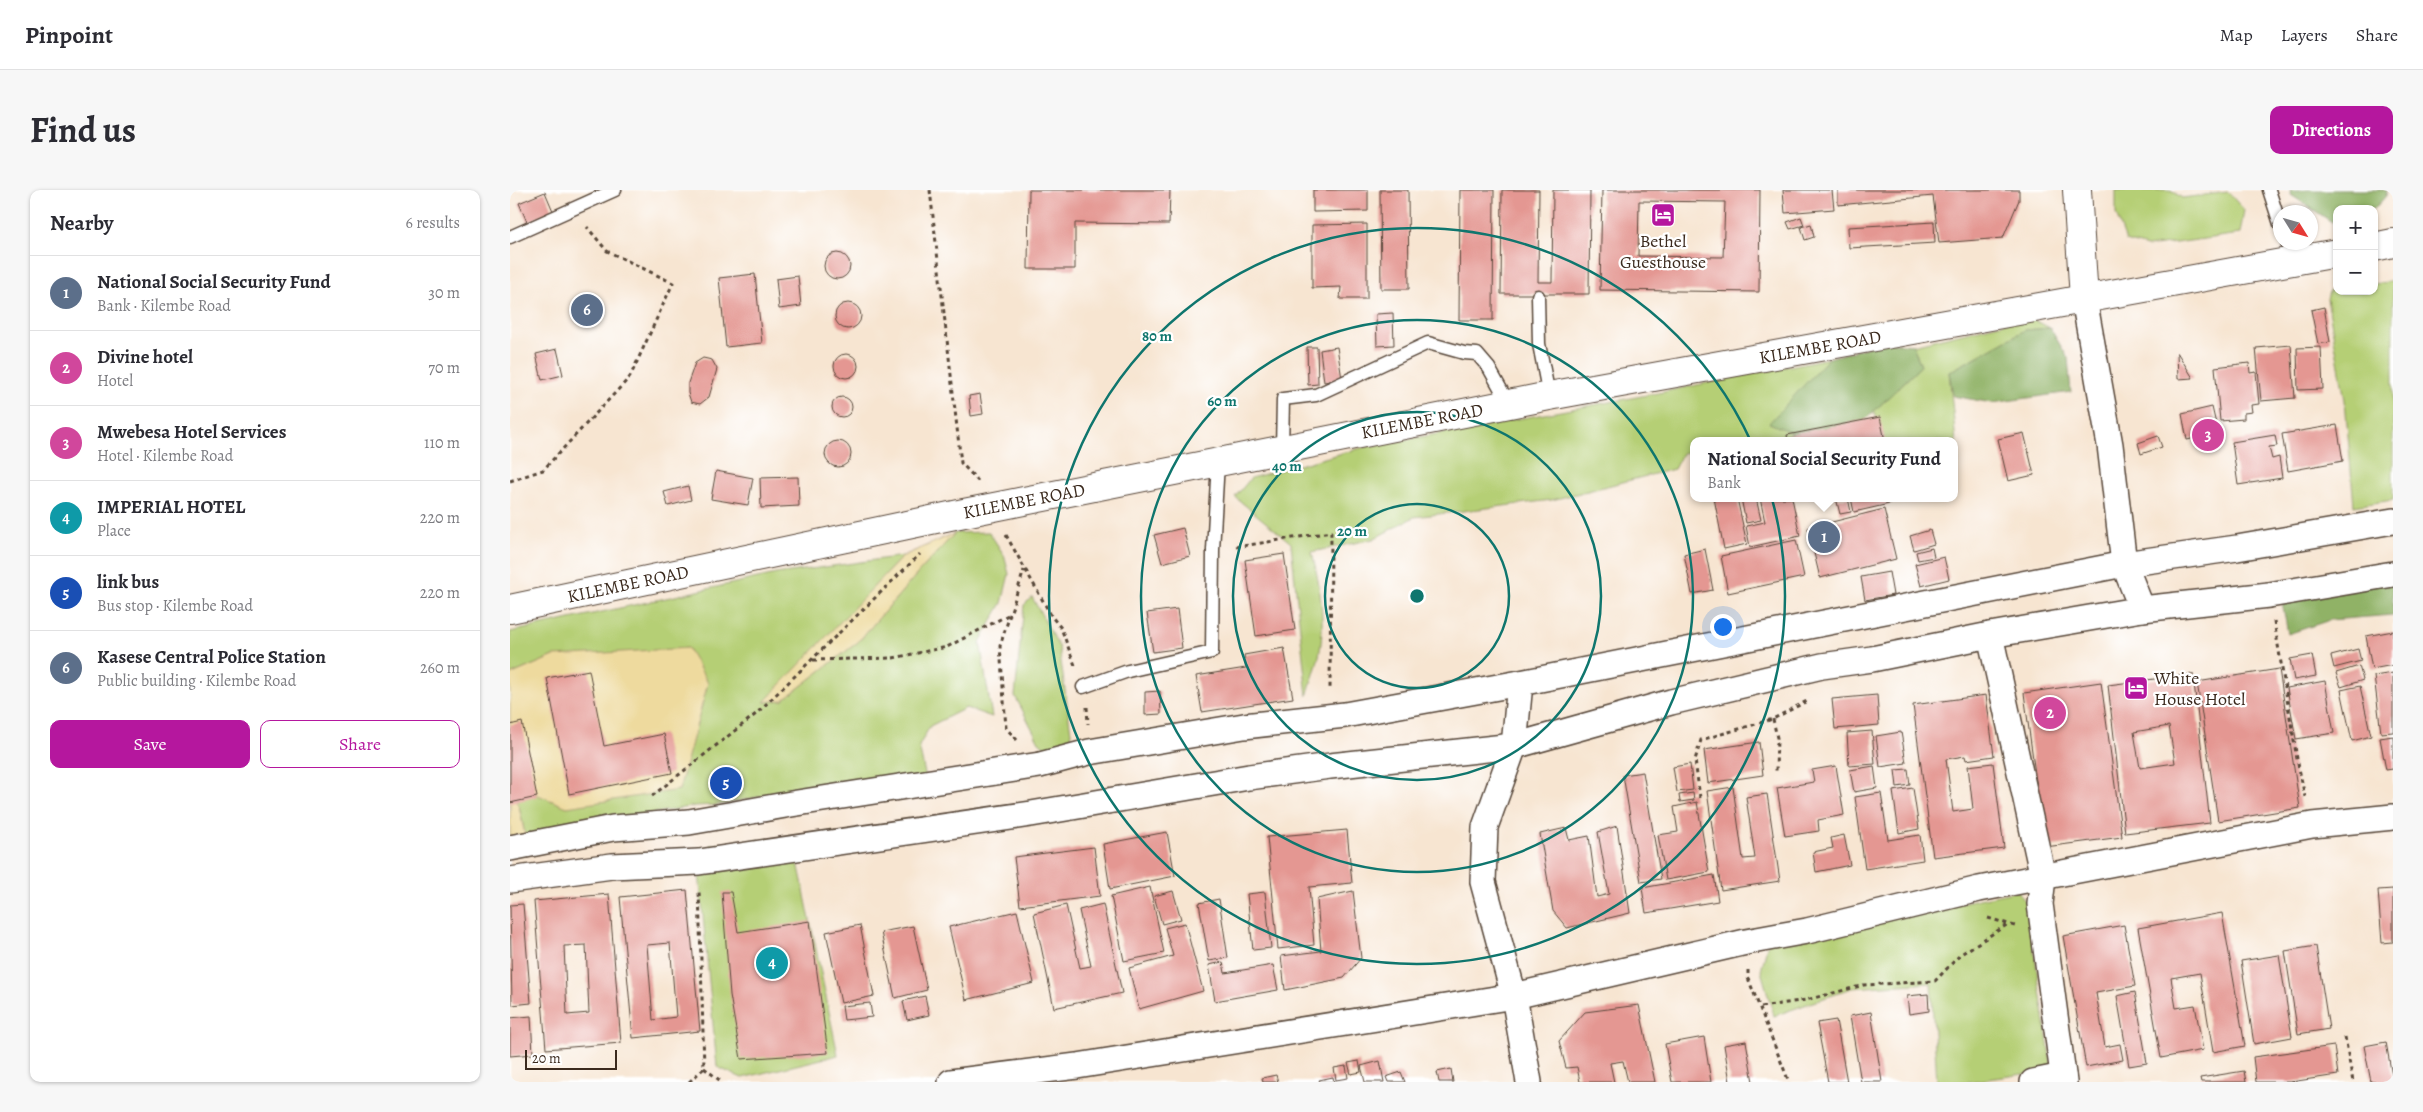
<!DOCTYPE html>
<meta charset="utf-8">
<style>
:root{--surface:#fff;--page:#f7f7f7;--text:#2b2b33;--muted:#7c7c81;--line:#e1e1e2;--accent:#b5179e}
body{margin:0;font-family:Alegreya,serif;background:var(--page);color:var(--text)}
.controls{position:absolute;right:15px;top:15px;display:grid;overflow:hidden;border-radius:10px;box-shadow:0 1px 4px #0004}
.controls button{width:45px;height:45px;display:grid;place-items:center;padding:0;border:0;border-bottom:1px solid var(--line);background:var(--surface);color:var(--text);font:25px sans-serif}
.compass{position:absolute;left:1763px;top:15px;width:45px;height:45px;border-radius:50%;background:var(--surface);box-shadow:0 1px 4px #0004;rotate:127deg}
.scale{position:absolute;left:15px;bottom:12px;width:92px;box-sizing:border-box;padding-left:5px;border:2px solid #3b2a1e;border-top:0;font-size:14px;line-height:18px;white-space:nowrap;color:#3b2a1e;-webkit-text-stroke:4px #fff;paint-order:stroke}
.you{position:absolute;left:1212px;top:436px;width:18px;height:18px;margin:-12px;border:4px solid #fff;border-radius:50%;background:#1a73e8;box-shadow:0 0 0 8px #1a73e833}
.badge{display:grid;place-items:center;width:32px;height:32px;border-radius:50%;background:var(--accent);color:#fff;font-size:16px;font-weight:700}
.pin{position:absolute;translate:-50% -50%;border:2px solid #fff;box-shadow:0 1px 5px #0006}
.popup{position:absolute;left:1180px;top:247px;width:268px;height:65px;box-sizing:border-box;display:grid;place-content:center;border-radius:10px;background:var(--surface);filter:drop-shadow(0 1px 4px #0005);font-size:16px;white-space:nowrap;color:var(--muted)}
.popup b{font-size:19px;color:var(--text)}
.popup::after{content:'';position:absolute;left:50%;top:100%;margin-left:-10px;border:10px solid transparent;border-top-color:var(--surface)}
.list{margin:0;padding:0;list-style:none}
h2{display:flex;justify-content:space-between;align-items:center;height:65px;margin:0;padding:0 20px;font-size:21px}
h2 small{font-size:16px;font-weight:400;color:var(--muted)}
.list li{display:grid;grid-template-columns:32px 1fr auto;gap:15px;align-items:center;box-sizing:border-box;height:75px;padding:0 20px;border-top:1px solid var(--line)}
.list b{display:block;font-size:19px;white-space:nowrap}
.list p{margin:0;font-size:16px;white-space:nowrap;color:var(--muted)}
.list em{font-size:16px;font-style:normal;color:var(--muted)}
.actions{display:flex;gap:10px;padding:15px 20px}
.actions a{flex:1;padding:11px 0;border:1px solid var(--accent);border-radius:10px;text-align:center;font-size:18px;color:var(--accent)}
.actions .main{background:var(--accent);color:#fff}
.map{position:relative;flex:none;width:1883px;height:892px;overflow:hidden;border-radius:10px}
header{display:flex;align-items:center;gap:30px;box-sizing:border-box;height:70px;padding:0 25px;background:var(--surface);border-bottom:1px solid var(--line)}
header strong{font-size:24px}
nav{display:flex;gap:28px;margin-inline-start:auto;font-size:18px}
.intro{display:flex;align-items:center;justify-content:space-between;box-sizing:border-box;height:120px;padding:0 30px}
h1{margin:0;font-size:35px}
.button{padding:12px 22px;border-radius:10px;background:var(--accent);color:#fff;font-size:18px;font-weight:700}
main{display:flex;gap:30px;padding:0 30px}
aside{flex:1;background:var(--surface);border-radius:10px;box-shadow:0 1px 4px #0004}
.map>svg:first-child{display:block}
</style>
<header>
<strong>Pinpoint</strong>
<nav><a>Map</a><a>Layers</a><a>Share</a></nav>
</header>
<div class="intro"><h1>Find us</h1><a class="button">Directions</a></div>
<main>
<aside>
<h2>Nearby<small>6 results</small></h2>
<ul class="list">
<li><span class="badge" style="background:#5c6f8a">1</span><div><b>National Social Security Fund</b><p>Bank · Kilembe Road</p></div><em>30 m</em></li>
<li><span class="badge" style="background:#d1479c">2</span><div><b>Divine hotel</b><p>Hotel</p></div><em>70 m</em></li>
<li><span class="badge" style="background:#d1479c">3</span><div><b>Mwebesa Hotel Services</b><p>Hotel · Kilembe Road</p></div><em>110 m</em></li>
<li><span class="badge" style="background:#0f9aa8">4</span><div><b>IMPERIAL HOTEL</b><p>Place</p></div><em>220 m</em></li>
<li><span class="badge" style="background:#1a4fb4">5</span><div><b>link bus</b><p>Bus stop · Kilembe Road</p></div><em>220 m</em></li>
<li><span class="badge" style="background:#5c6f8a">6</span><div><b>Kasese Central Police Station</b><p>Public building · Kilembe Road</p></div><em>260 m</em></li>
</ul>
<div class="actions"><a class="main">Save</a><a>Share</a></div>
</aside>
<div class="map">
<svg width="1883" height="892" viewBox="0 0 1883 892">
<rect width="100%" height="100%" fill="#fff"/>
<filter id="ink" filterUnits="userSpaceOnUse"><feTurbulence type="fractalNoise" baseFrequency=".02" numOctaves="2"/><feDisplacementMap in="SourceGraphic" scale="10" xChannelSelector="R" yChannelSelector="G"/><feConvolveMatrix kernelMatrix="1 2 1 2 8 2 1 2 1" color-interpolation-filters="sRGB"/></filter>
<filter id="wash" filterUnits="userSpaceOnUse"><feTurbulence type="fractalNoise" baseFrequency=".0096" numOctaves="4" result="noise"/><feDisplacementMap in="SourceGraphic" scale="20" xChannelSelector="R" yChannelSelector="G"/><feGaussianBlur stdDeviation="1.12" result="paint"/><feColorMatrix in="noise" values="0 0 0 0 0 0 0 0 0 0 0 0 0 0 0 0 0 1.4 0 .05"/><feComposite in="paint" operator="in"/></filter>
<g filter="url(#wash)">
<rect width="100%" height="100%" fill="#f7e5d1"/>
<!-- green -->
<g fill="#b5cf74" stroke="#787c49">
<polygon points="1606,0 1661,0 1672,8 1718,2 1734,20 1730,44 1637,57 1616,51 1606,24"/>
<polygon points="1883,91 1883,310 1844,316 1835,210 1817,109 1819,101 1864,101 1864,94"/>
<polygon points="1518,127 1540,138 1515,140 1439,182 1448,273 1444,274 1444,251 1372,251 1364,221 1411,176 1403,155"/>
<path d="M1319,168L1260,233L1283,243L1254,251H1184V262L1172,264L1164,279L1042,310L904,327L863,349L802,362C810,396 816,431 809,466C806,479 801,493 797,506L781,353L725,307L741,288L851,258L1148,203Z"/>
<polygon points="479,342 494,365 499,384 492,413 470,452 482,527 456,518 420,536 409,556 417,593 282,600 208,615 185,616 15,645 9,616 0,601 0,570 169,600 187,532 44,466 0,485 0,442 266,384 393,366 255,512 273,510 348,452 408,383 445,343"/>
<polygon points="522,407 549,457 562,550 543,563 529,552 505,506 514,415"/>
<polygon points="283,648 328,865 232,888 207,877 188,672 201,655"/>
<polygon points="1508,701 1517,714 1542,880 1457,892 1427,892 1421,793 1342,798 1264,826 1251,781 1258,752"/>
</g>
<!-- forest -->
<g fill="#90b266" stroke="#666e42">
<polygon points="1780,0 1877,0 1876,6 1864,19 1827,19 1827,31 1822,32 1781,5"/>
<polygon points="1540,138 1558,168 1561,202 1482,213 1443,206 1439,182 1515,140"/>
<polygon points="1376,152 1403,155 1411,176 1355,230 1283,243 1259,233 1319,168"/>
<polygon points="1883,391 1883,425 1820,430 1778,444 1771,406"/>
</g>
<!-- sand -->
<g fill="#eeda9e" stroke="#94825e">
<polygon points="445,343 408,383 348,452 273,510 254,512 393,366"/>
<polygon points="178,458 198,493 169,600 57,617 28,605 2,567 0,570 0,485 44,466"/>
<polygon points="0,601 9,616 15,645 0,648"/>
</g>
<g id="blocks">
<!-- building -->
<g fill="#e49792" fill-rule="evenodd">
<polygon points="519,0 660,0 659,34 565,33 565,79 518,79"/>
<polygon points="803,0 858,0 858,21 803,22"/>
<polygon points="870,0 898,0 899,99 871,99"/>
<polygon points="950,0 984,0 983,130 949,130"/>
<polygon points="992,0 1029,0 1028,92 1042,92 1043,0 1080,0 1079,104 991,104"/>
<path d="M1092,0H1250L1249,102L1090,100ZM1129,11L1215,12L1213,67L1128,66Z"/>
<polygon points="1273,0 1322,0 1324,19 1275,23"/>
<polygon points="1328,0 1509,0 1509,10 1493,48 1429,53 1423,6 1328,15"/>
<polygon points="35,2 43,21 17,32 9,13"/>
<polygon points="1291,27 1294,35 1280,39 1277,32"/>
<polygon points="1424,32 1425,53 1339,58 1338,37"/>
<polygon points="857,34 857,109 830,109 831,97 802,98 802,35"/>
<polygon points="1301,34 1304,47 1295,50 1291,37"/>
<circle cx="327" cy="76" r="13"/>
<polygon points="245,84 252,153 216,157 209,88"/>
<polygon points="288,86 291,116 269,119 266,89"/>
<circle cx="338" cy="126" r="13"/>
<polygon points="1814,117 1820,152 1808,154 1801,120"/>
<polygon points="883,123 884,155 867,156 866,124"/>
<polygon points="1781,155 1785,208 1751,211 1746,158"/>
<polygon points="797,157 807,157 808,194 798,195"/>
<polygon points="827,157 832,189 814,192 810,160"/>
<polygon points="1811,157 1813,199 1788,200 1787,158"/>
<polygon points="47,159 53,185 32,190 26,164"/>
<polygon points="1667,162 1683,188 1668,189"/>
<circle cx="336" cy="176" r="12"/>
<polygon points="193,168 202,170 207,179 199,207 190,214 181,212 178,203 178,193 185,173"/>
<polygon points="1739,173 1740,183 1746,182 1749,214 1741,215 1742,222 1734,223 1734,229 1710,231 1705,177"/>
<polygon points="470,204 473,224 461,226 459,206"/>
<circle cx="332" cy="217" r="10"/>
<polygon points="1702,217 1708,243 1677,250 1672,224"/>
<polygon points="1370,227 1375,251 1278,251 1277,245"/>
<polygon points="1827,235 1833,271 1778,281 1772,244"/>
<polygon points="1514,243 1524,285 1498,291 1488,249"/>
<polygon points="1765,245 1767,256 1759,257 1762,269 1769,267 1772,288 1728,295 1722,252"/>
<polygon points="1648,246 1652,257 1631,264 1628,253"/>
<circle cx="328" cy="264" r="13"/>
<polygon points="206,281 243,288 238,315 201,309"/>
<polygon points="288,287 289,316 251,318 250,288"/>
<polygon points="178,296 181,310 158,316 154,302"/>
<polygon points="1204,308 1227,308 1237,354 1214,359"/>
<polygon points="1231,308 1246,308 1251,330 1236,333"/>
<polygon points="1250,308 1282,308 1290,346 1240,357 1236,336 1255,332"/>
<polygon points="1326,308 1338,308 1341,322 1330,324"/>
<polygon points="1341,308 1378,308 1379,314 1344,322"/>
<polygon points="1374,319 1386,369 1310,388 1298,338"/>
<polygon points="673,338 680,366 652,373 644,345"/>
<polygon points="1420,340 1424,354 1404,360 1400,346"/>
<polygon points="1286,350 1294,387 1218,403 1211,366"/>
<polygon points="1422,358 1424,367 1408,370 1406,362"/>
<polygon points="1195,359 1203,400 1182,404 1174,364"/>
<polygon points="774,364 785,440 746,446 735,370"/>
<polygon points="1434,367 1439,389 1411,396 1405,374"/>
<polygon points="1379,382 1383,405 1355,410 1351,387"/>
<polygon points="667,419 672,458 643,462 637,423"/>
<polygon points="1883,441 1883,475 1862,479 1856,446"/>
<polygon points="774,458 783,508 692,522 686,486 736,478 734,465"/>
<polygon points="1848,459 1851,471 1824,478 1821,466"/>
<polygon points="1802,465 1806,486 1784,490 1780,469"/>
<polygon points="1849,476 1853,490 1831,497 1826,483"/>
<polygon points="1769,479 1790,618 1708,631 1687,492"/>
<polygon points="79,480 94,556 154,544 162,583 59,604 37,488"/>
<polygon points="1883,483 1883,542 1871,543 1864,486"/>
<path d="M1683,484L1700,633L1615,643L1598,495ZM1659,536L1665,573L1630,578L1624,542Z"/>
<polygon points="1815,491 1824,543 1786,549 1777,498"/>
<polygon points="1591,492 1612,647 1535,657 1514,503"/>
<polygon points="1850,496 1861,546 1842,551 1831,500"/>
<polygon points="650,501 651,524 635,525 635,502"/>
<polygon points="1367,505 1369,535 1325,539 1322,509"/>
<polygon points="1476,505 1484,566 1456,570 1455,566 1436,569 1443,622 1463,619 1458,576 1483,573 1494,658 1423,667 1403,515"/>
<polygon points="12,532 27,607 0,613 0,535"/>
<polygon points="1362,541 1365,574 1339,576 1337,543"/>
<polygon points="1391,542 1396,573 1370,577 1366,546"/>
<polygon points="1883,546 1883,579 1876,580 1870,548"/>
<polygon points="1249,552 1253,585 1198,593 1194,560"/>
<polygon points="1180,574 1183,600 1167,602 1163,577"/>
<polygon points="1326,576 1334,625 1308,630 1309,641 1275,646 1267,598 1304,592 1302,580"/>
<polygon points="1364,576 1367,598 1344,602 1340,580"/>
<polygon points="1398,579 1400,595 1387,597 1385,580"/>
<polygon points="1133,582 1151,689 1131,692 1113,585"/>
<polygon points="1223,597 1233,669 1245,668 1236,607 1257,604 1270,691 1211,700 1197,601"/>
<polygon points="1403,598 1409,639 1389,643 1383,601"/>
<polygon points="1183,603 1184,610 1170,612 1169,605"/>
<polygon points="1371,603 1378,650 1410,645 1413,670 1355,679 1345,607"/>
<polygon points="1187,612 1199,682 1156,690 1148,645 1168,642 1164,617"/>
<polygon points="1107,636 1120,723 1057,738 1043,721 1030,644 1056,638 1059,650 1079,646 1087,707 1099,704 1088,642"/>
<polygon points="837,640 842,693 799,697 804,755 768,759 757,647"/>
<polygon points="657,642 665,686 600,699 593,654"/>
<polygon points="1334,645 1340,675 1306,682 1303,662 1323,658 1321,648"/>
<polygon points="584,657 590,706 510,716 504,667"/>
<polygon points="1204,685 1208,711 1136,723 1132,698"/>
<polygon points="640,697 654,763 614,771 601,706"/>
<polygon points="1883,699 1883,752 1872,753 1868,700"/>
<path d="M177,700L190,841L123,848L110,707ZM160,753L166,827L143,830L137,755Z"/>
<polygon points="663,701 671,729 652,734 644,706"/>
<polygon points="843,701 851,768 834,788 775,800 771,766 811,761 807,709"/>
<polygon points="212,702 221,702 228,742 300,731 318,863 231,869 220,805"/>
<polygon points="755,702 761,758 743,760 737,704"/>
<path d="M99,704L111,853L36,859L24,711ZM76,755L79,823L57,825L54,756Z"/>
<polygon points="709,709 718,768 699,771 689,713"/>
<polygon points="13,714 21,813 2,815 0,715"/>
<polygon points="593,714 612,803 544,818 524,723 556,715 570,778 581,776 569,720"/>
<polygon points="507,721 524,793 456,810 439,737"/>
<polygon points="1712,723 1735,856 1703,862 1690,783 1661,788 1666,818 1685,815 1693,860 1651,868 1628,738"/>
<polygon points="675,733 693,801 629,819 619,778 663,766 655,738"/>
<polygon points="350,735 364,806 331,813 316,742"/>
<polygon points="1614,735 1625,796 1586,803 1595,857 1610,854 1613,870 1576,877 1553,746"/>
<polygon points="403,736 417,800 385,808 371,742"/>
<polygon points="1806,756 1819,839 1788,844 1775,761"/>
<polygon points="1769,765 1782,847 1744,854 1731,771"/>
<polygon points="713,772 715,783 763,775 768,800 705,811 699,775"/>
<polygon points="1625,802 1637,873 1619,876 1607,806"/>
<polygon points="1418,804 1419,821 1399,824 1397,806"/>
<polygon points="415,806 419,825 397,830 393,811"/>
<polygon points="360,813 362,827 334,830 332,816"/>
<polygon points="1129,815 1145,892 1118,892 1113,871 1100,873 1104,892 1070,892 1067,877 1056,878 1049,851 1075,822"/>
<polygon points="1361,822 1372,892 1351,892 1340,826"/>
<polygon points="21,826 23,864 0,866 0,828"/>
<polygon points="1326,830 1337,892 1318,892 1307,833"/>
<polygon points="1194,847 1201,892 1162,892 1155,854"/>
<polygon points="1236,851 1243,892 1220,892 1214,855"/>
<polygon points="1876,852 1883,892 1861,892 1854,856"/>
<polygon points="1824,856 1828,885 1780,892 1746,892 1743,867"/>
<polygon points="849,871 851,882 841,884 838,873"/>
<polygon points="870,871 874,892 855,892 851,876"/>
<polygon points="836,876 838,888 826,890 824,878"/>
<polygon points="941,879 943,892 929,892 927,882"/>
<polygon points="1734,881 1736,892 1691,892 1690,888"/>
<polygon points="891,882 895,892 878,892 876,887"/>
<polygon points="766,885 768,892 753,892 752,888"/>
<polygon points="823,887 824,892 810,892 809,890"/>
</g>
</g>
</g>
<g filter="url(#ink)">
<use href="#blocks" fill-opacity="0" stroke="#574639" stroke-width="1"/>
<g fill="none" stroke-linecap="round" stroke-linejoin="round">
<defs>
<g id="service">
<polyline points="1759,0 1770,34"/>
<polyline points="0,47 105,0"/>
<polyline points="1777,52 1783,71"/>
<polyline points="1028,106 1029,154 1039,206"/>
<polyline points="772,259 773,209 806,205 918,153 954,163 967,164 979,178 999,214"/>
<polyline points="573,497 618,481 702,462 703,360 708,272"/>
</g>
<g id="minor">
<polyline points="1574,109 1600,255 1614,374 1632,419"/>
<polyline points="1480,445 1533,687 1530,714 1554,892"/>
<polyline points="1010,493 1004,556 975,637 973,692 1004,806 1019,892"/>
<polyline points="0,658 103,638 179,632 281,614 530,575 579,562 734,536 835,525 1010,493 1614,374 1727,358 1883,331"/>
<polyline points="0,690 102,676 189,672 521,624 739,587 820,576 1004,556 1161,512 1312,476 1362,469 1480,445 1632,419 1759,405 1883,384"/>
<polyline points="441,892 567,876 1004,806 1236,752 1297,741 1469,699 1802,635 1883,627"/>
<polyline points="1523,892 1553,886"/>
</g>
<polyline id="tertiary" points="1567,0 1574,109"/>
<g id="primary">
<polyline points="1864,57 1883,53"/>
<polyline points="0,419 454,323 1039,206 1827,63"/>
</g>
</defs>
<!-- service casing -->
<use href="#service" stroke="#574639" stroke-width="15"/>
<!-- minor casing -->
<use href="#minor" stroke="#574639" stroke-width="28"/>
<!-- tertiary casing -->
<use href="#tertiary" stroke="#574639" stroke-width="30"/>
<!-- primary casing -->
<use href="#primary" stroke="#574639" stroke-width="30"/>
<!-- path -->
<g stroke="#574639" stroke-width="3" stroke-dasharray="4 4" stroke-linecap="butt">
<polyline points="420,0 451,273 468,291"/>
<polyline points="0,291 33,280 120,187 163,93 97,61 77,37"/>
<polyline points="496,345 542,427 551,438 566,478"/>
<polyline points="726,357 821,342 820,499"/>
<polyline points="1764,431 1787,569 1795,607"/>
<polyline points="303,470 383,468 437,457 500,424"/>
<polyline points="577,517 578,534"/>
<polyline points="1263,529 1267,548 1266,581"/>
<polyline points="507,550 496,538 490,456 514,380"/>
<polyline points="142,606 246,524 410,364"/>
<polyline points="1190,608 1185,570 1191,550 1263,529 1297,511"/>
<polyline points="1478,728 1505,736"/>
<polyline points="1238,780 1238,788 1279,892"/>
<polyline points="1251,817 1296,810 1354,795 1425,791 1451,764 1498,734"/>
<polyline points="1835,847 1843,892"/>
<polyline points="194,878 212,892"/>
<polyline points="179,892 194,878 189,700"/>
</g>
<!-- service -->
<use href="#service" stroke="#fff" stroke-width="12"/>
<!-- minor -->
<use href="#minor" stroke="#fff" stroke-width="25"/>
<!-- tertiary -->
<use href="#tertiary" stroke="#fff" stroke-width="28"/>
<!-- primary -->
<use href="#primary" stroke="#fff" stroke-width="28"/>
</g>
</g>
<!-- distance rings -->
<g fill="none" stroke="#0f766e" stroke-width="2.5">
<circle cx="907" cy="406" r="92"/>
<circle cx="907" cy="406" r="184"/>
<circle cx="907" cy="406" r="276"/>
<circle cx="907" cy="406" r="368"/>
</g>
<!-- icons -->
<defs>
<symbol id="hotel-square" viewBox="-11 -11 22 22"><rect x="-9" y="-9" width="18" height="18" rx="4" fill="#b5179e" stroke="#fff"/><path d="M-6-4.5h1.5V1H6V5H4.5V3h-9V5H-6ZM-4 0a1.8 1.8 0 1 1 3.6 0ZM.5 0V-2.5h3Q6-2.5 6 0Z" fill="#fff"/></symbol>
</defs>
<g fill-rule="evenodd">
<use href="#hotel-square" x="1139" y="11" width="28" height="28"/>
<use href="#hotel-square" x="1612" y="484" width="28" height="28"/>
</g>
<g text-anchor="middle" stroke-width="4.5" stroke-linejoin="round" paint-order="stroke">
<!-- poi labels -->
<g font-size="18" fill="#3b2a1e" stroke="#fff">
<text x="1153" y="57">Bethel<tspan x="1153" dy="21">Guesthouse</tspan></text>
<text x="1644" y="494" text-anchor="start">White<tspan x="1644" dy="21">House Hotel</tspan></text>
</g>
<!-- street labels -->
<g font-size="18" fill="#3b2a1e" stroke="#fff">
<text transform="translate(1310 157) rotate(-10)" y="6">KILEMBE ROAD</text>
<text transform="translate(912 231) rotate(-11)" y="6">KILEMBE ROAD</text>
<text transform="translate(514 311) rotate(-11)" y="6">KILEMBE ROAD</text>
<text transform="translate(118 394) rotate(-12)" y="6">KILEMBE ROAD</text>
</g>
</g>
<circle cx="907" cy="406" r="8" fill="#0f766e" stroke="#fff" stroke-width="2.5"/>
<g font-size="15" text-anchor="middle" font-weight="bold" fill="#0f766e" stroke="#fff" stroke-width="4.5" stroke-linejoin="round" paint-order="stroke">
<text x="647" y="151">80 m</text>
<text x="712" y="216">60 m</text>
<text x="777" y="281">40 m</text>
<text x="842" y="346">20 m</text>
</g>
</svg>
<div class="controls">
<button>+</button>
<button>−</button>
</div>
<svg class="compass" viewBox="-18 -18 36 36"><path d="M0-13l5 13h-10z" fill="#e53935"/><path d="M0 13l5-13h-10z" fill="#7c7c81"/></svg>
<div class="scale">20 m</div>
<div class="you"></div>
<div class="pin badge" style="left:1314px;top:347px;background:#5c6f8a">1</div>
<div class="popup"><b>National Social Security Fund</b>Bank</div>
<div class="pin badge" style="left:1540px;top:523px;background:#d1479c">2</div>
<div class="pin badge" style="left:1698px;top:245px;background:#d1479c">3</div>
<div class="pin badge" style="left:262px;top:773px;background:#0f9aa8">4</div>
<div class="pin badge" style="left:216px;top:593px;background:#1a4fb4">5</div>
<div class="pin badge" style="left:77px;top:120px;background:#5c6f8a">6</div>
</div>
</main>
